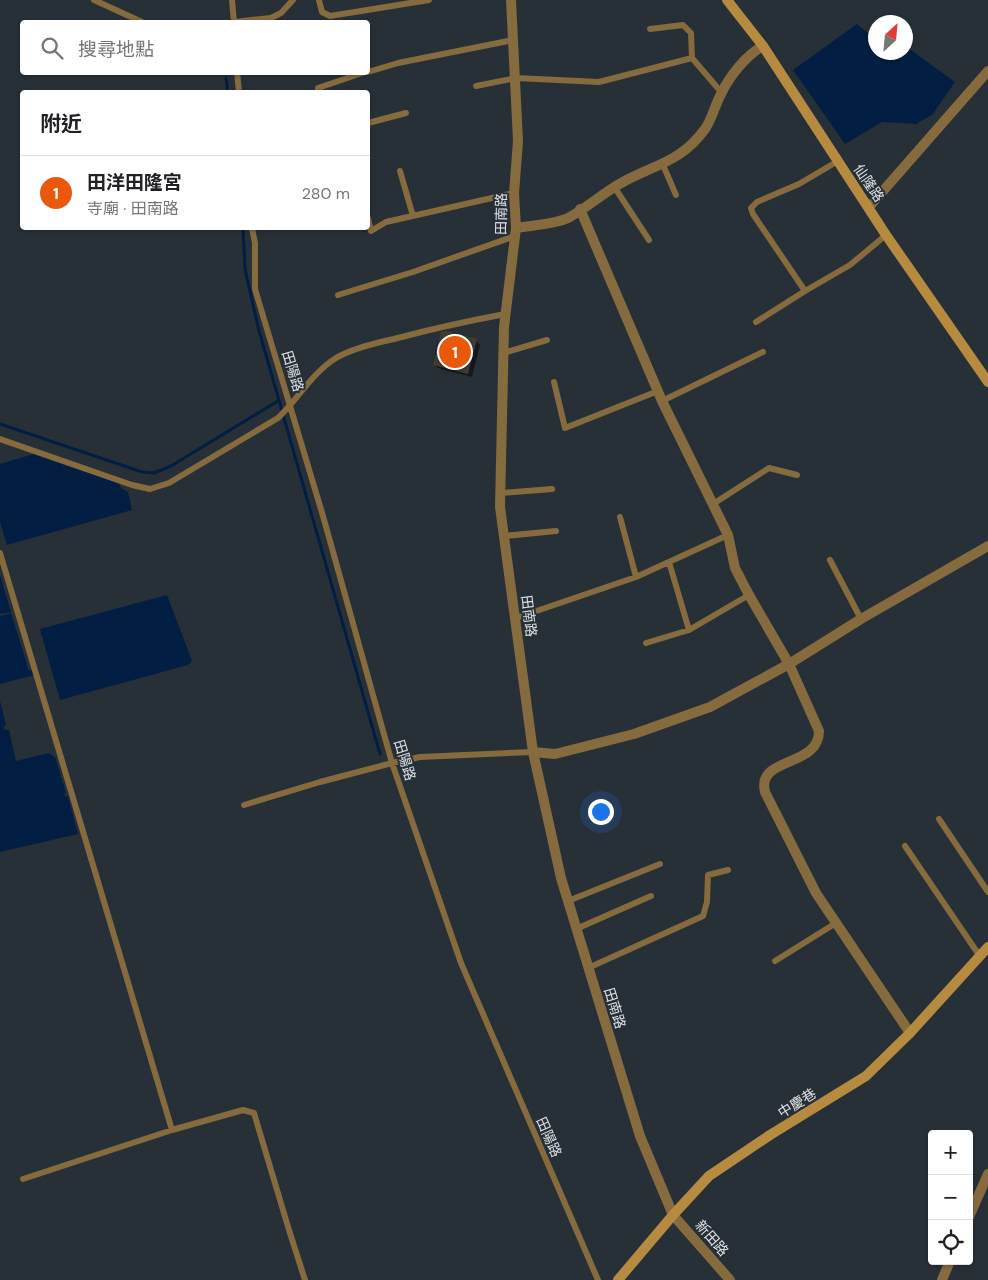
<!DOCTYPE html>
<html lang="zh-TW">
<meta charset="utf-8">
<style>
body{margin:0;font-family:"DM Sans","Noto Sans TC",sans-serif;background:#f2f2f2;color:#202124}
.controls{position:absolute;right:15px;bottom:15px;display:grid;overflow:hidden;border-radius:5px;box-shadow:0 1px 4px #0004}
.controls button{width:45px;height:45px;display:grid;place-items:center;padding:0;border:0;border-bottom:1px solid #e0e0e0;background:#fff;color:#202124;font:25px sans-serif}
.compass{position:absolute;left:868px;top:15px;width:45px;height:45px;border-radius:50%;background:#fff;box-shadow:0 1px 4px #0004;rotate:26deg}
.you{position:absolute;left:600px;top:811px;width:18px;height:18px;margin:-12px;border:4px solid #fff;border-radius:50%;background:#1a73e8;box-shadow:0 0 0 8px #1a73e833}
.badge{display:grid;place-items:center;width:32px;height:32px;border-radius:50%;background:#ea580c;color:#fff;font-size:16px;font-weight:700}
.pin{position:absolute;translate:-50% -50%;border:2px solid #fff;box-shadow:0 1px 5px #0006}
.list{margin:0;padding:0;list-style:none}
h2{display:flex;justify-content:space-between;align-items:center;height:65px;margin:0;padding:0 20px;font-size:21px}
h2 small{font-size:16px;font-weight:400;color:#757577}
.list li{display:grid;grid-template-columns:32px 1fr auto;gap:15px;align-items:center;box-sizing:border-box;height:75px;padding:0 20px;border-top:1px solid #e0e0e0}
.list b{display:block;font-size:19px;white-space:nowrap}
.list p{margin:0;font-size:16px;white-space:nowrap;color:#757577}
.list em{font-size:16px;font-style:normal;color:#757577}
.icon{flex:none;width:28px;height:28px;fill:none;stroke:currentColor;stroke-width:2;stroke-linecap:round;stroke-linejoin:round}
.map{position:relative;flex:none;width:988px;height:1280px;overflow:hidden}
.search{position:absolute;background:#fff;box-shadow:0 1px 4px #0004;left:20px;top:20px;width:350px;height:55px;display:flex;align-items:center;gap:12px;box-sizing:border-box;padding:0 18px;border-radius:5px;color:#757577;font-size:19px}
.panel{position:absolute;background:#fff;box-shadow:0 1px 4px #0004;left:20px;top:90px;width:350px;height:140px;border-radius:5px}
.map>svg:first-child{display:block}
.water{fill:#021e42}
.shadow{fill:#0007}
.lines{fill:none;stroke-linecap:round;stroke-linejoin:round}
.stream{stroke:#021e42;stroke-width:3}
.building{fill:#453e35}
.lane{stroke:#856b3e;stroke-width:6}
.street{stroke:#856b3e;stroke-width:10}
.secondary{stroke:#b68b3f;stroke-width:10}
.labels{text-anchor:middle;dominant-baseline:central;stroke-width:4;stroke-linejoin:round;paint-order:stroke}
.street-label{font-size:14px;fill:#dce1e6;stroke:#283037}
</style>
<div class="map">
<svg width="988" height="1280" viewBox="0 0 988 1280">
<rect width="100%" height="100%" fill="#283037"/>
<path class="water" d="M 857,24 L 875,39 L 876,52 L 906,52 L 906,48 L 908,48 L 955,82 L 932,115 L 916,124 L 882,122 L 845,144 L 793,70 Z
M 37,453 L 118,481 L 121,488 L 128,492 L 132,510 L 7,545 L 0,522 L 0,464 Z
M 0,575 L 11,612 L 0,614 Z
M 167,595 L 192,661 L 188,665 L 60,700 L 40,629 Z
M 11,613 L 29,671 L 33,670 L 35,675 L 0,684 L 0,616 Z
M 0,701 L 6,725 L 3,728 L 6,730 L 9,730 L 16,761 L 49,753 L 55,757 L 66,793 L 63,794 L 68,797 L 78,834 L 0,852 Z"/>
<path class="shadow" d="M 476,341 L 480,345 L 472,377 L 438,368 L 434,364 Z"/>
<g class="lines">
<path class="stream" d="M 226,78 L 228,92
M 243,228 L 245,269 L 258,327 L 380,754
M 0,424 L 142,472 L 154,473 L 171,466 L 278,401"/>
</g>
<path class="building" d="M 446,331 L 477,339 L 468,374 L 433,365 L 441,332 Z"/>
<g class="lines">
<path class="lane" d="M 94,0 L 142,22
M 232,0 L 234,22
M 319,0 L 322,12 L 330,16 L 429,0
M 234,22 L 271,18 L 281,13 L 293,0
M 650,29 L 683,25 L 691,33 L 692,58 L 722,93
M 237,72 L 239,92
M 368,72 L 398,63 L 513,40
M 476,86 L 516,78 L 599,82 L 692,58
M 318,92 L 318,88 L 365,72
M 368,123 L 406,113
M 663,165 L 676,195
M 400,171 L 413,216
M 615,188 L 649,240
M 368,218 L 371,231 L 386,222 L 514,193
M 252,228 L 255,243 L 255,289 L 323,516 L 392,763 L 461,963 L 598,1280
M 805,291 L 753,214 L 751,208 L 757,202 L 799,184 L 838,161
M 338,295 L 413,272 L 515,236
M 756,322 L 805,291 L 850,265 L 886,235
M 503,353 L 547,340
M 554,382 L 565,428 L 658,391
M 662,401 L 763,352
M 0,439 L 132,485 L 150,489 L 169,483 L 278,418 C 298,399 312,373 336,358 C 353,348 375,343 394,339 C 431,329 468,321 505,314
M 500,493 L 552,489
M 713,504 L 769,468 L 797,475
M 620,517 L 636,577
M 504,536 L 556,531
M 0,553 L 172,1130
M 830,560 L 861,619
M 669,562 L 689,630
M 516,618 L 636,577 L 728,535
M 646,643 L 689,630 L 749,595
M 244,805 L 320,782 L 392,763 L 420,757 L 533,752
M 939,819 L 988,892
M 905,846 L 979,955
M 568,901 L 660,864
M 576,929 L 651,896
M 775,961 L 836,923
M 588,968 L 703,916 L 707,902 L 708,875 L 728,870
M 23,1179 L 172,1130 L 243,1110 L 254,1113 L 289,1230 L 305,1280"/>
<path class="street" d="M 511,0 L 518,141 L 514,193 L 516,228 L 504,327 L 500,507 L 533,752 L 561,878 L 640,1136 L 673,1215 L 730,1280
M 869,207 L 988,71
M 580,209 L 662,401 L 728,535 L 735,568 L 749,595 L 789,664 L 819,731 C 819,768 756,756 765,792 L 816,893 L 910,1033
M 516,228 C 532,225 553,225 568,218 C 587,208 604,192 623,182 C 656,164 681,162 705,129 C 712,119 715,105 721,94 C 729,77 746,55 763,46
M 533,752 L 555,754 L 634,734 L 710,707 L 789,664 L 861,619 L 988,546
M 969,1217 L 988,1174
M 942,1280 L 950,1261"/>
<path class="secondary" d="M 727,0 L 763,46 L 886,235 L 988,382
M 618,1280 L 673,1215 L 709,1176 L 770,1135 L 866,1076 L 910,1033 L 988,947"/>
</g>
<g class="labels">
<g class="street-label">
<text transform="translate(869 183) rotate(56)">仙隆路</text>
<text transform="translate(501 214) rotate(-89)">田南路</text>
<text transform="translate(293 371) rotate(73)">田陽路</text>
<text transform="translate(529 616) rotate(83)">田南路</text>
<text transform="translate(405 760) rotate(73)">田陽路</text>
<text transform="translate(615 1008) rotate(73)">田南路</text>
<text transform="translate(797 1103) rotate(-32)">中慶巷</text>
<text transform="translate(549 1137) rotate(66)">田陽路</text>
<text transform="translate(712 1238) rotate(49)">新田路</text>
</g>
</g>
</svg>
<div class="controls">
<button>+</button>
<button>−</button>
<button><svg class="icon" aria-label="locate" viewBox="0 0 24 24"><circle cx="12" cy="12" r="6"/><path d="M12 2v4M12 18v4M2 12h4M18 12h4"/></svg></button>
</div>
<svg class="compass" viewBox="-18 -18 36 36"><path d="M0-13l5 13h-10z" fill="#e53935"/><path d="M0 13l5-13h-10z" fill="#757577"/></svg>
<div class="you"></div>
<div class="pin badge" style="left:455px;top:352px">1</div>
<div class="search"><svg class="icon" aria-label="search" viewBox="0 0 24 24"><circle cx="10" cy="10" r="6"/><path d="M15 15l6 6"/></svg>搜尋地點</div>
<section class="panel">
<h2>附近<small></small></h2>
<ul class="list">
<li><span class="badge">1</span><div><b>田洋田隆宮</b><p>寺廟 · 田南路</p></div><em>280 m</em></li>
</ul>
</section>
</div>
